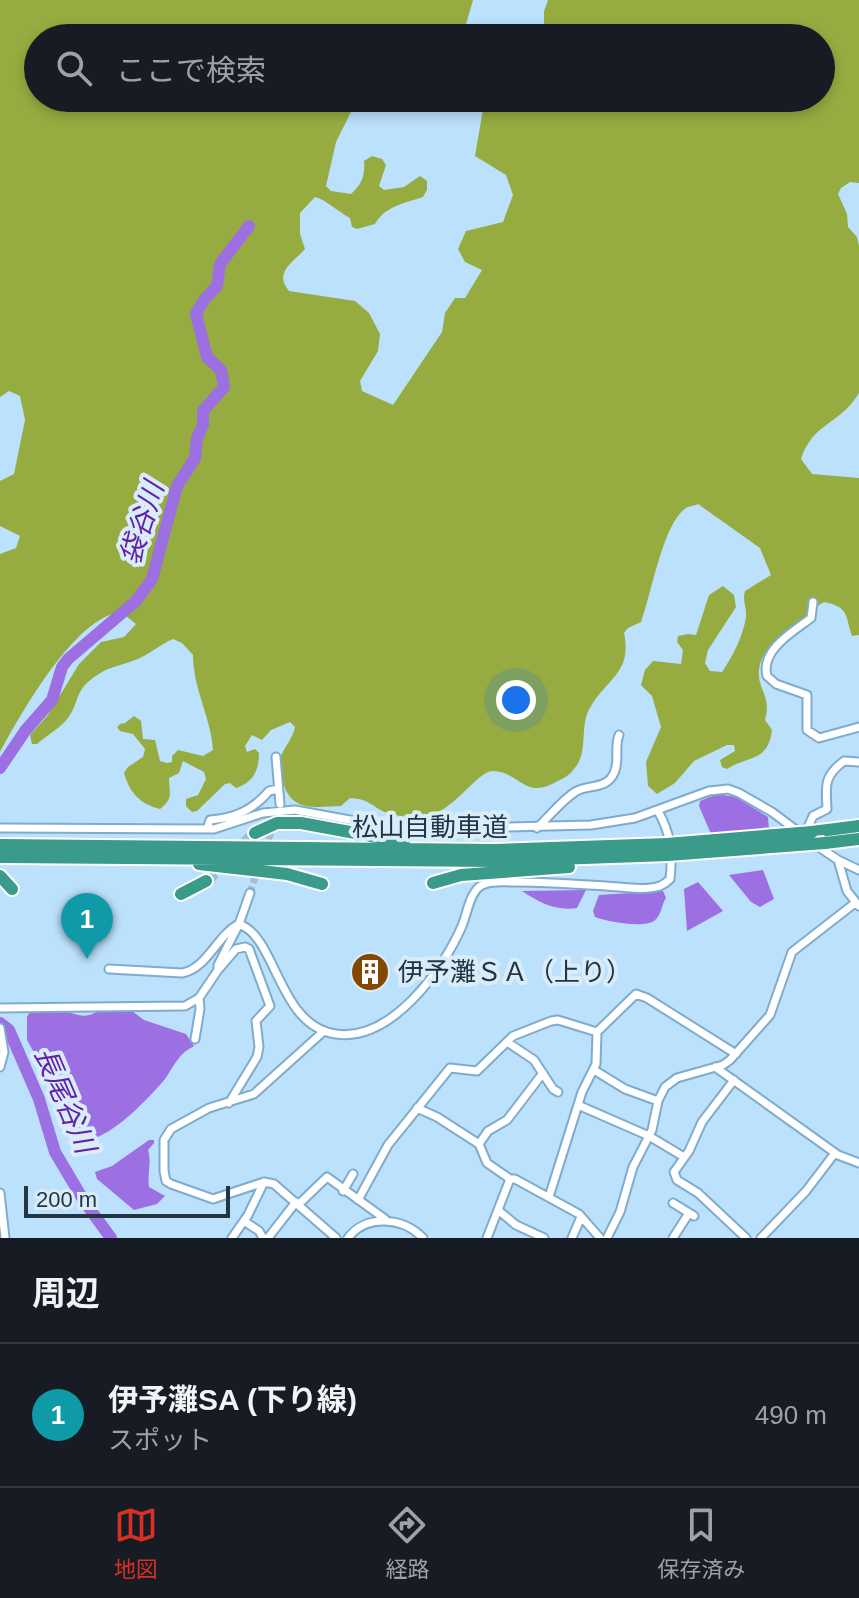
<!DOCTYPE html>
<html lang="ja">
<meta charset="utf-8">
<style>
body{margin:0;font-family:Helvetica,"Noto Sans JP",sans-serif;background:#20242c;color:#f1f3f6}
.scale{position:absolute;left:24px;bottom:20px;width:206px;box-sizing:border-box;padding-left:8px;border:4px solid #233542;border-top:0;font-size:22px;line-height:28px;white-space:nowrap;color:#233542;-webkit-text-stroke:6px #d9ecf9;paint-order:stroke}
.you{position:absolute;left:516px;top:700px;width:28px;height:28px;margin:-20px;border:6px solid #fff;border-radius:50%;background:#1a73e8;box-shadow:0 0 0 12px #1a73e833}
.badge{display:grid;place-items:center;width:52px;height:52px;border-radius:50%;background:#d93025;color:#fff;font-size:26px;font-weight:700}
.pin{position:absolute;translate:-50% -66px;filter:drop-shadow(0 2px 4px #0008)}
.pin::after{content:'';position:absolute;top:42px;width:28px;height:24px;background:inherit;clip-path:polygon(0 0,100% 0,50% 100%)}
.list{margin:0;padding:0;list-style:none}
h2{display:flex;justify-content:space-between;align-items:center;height:104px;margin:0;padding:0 32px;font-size:34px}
h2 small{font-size:26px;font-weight:400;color:#9ea1a6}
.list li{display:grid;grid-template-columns:52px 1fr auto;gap:24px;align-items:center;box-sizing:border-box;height:144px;padding:0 32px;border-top:2px solid #363941}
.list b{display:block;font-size:30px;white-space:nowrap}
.list p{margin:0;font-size:26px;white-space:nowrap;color:#9ea1a6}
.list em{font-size:26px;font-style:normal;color:#9ea1a6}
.icon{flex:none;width:44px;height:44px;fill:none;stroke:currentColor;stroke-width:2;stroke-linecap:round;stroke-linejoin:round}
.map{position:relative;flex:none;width:859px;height:1238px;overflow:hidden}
.search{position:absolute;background:#171b24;box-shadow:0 4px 12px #0003;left:24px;right:24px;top:24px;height:88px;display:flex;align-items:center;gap:20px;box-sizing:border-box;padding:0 28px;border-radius:44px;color:#9ea1a6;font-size:30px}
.sheet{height:248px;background:#171b24}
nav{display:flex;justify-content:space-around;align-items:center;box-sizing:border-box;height:112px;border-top:2px solid #363941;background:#171b24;font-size:22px;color:#9ea1a6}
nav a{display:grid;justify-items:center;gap:4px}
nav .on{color:#d93025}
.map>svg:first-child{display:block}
.forest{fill:#96ac40}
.water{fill:#9c6fe2}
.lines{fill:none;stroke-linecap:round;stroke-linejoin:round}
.river{stroke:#9c6fe2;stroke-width:12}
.street-tunnel{stroke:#9dbfd7;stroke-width:7;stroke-dasharray:7 3.5;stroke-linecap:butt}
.highway-tunnel{stroke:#9dbfd7;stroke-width:12;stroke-dasharray:12 6;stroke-linecap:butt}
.street-casing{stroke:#7faccc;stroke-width:11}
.highway-casing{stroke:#fff;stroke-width:16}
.street{stroke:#fff;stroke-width:7}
.highway{stroke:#3a9b8a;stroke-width:12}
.highway-bridge-casing{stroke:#fff;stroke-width:16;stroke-linecap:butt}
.highway-bridge{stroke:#3a9b8a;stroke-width:12}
.labels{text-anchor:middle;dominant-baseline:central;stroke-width:8;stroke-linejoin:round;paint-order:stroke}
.street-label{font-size:26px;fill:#233542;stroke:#d9ecf9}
.poi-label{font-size:26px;fill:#233542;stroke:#d9ecf9;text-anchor:start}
.water-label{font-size:28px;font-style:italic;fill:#6220a9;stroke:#d9ecf9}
</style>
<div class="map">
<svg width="859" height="1238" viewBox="0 0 859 1238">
<rect width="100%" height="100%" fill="#bce1fc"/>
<path class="forest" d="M 0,0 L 473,0 L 462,38 L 38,38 L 38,98 L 358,98 L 336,142 L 326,186 L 331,191 L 351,194 C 362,184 365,176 364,161 L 372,156 L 382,159 L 386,165 L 379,186 L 384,190 L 404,187 L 420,176 L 427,181 L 427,190 L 423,197 C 405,203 385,206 375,224 L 357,229 L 352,227 L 350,218 C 338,212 327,200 315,197 L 300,213 L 300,234 L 305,249 C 294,262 273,272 289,291 L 355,301 L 369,313 L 380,334 L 378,351 L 360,381 L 362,391 L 393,405 L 442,332 L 445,313 L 455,298 L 465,298 L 482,270 L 465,262 L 458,249 L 466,231 L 503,222 L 513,195 L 506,175 L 475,156 L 484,103 L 488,98 L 821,98 L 821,38 L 534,38 L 544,27 L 544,11 L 548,0 L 859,0 L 859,183 L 850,182 L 841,188 L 838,194 L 847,214 L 848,227 L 857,237 L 859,246 L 859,393 C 840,425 813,422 801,459 L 812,474 L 859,478 L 859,635 L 852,636 C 845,615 849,607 824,602 C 813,608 809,615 800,622 C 784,635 761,647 759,670 C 757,689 772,696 765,720 L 772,730 C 768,762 749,755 727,769 L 722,767 L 720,760 L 735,751 L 734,745 L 727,745 L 694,761 L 675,783 L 657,794 L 648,786 L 646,762 L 661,727 L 652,696 L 641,685 L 645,670 L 653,661 L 681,664 L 683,650 L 677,642 L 678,636 L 688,634 L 696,635 L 709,595 L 723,586 L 734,595 L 736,607 L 708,650 L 705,663 L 710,671 L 722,672 C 733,656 743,636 746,617 C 747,608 742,601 745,591 L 771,575 L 760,548 L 698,504 C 697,505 686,507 686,508 C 663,523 651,596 641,622 L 628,628 L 624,633 C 632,672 609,677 591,706 C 578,726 590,751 574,769 C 569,776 562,779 554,783 C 524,799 520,772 493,771 C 478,770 452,814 424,817 C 413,819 386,815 377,808 C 367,801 363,799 350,798 L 341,806 C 314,807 291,812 283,782 C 280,774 279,765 281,756 C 285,746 293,738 295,727 L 290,722 L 271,730 L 262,740 L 252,735 L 245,746 L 247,752 L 255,749 L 259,753 C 259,771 253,782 236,788 L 230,783 L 225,784 L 197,811 L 192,812 L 186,806 L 186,799 L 198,795 L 206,779 L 204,772 L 183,761 L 179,773 L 169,778 C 169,793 174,798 160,809 C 141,804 130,794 124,773 L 128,767 L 143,757 L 145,749 L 133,734 L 120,731 L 117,727 L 120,724 L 125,723 L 134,716 L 141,721 L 143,739 L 155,740 L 160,761 L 167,763 L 172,762 L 172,756 L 178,750 L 203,756 L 213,750 C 211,717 193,689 193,655 L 182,643 L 173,639 C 161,644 152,652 140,658 C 117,668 105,665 84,686 C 77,694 76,706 70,715 C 63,727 48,734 37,744 L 32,744 L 30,735 L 48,715 L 79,664 L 101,642 L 124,637 L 136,624 L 121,612 C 75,617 22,712 0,752 L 0,554 L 16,548 L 20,536 L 0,526 L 0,481 L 14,474 L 25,420 L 20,396 L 9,391 L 0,397 Z"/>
<path class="water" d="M 717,794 L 736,797 L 768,817 L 769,829 L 711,834 L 699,806 L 700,801 Z
M 763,870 L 774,899 L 760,907 L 751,902 L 729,875 Z
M 698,882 L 723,911 L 687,931 L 684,889 Z
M 586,890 L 577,908 C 555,911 540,903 522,891 Z
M 663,891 L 666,898 C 661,905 662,915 654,921 C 643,928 608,922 595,917 L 593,911 L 599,895 Z
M 31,1010 C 40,1010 51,1009 60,1010 C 75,1013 85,1021 99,1010 L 132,1011 L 144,1020 L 186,1034 L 194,1046 C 179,1053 174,1066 165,1079 C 152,1095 108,1142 85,1139 L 83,1143 L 81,1142 L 82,1138 L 66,1123 L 51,1083 L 27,1040 L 27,1017 Z
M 149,1140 L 154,1140 L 154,1143 L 148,1150 C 152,1161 147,1174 149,1187 L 165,1196 L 157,1204 L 134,1210 L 97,1179 L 95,1172 L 112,1166 Z"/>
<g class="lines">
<path class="river" d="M 0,768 L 25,731 L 52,700 L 62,667 L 68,659 L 136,601 L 152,579 L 177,486 L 195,458 L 197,438 L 203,425 L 203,411 L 224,387 L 221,370 L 207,357 L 196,314 L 204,300 L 217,286 L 220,264 L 249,226
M 0,1023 L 9,1030 L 39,1099 L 55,1152 L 84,1201 L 111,1238"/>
<path class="street-tunnel" d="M 265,849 L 279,808
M 250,893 L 258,868"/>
<path class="highway-tunnel" d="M 206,881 L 255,833"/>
<g class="street-casing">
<path id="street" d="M 813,602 L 811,618 C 794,631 760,650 767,676 L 776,684 L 807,695 L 807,730 L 819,738 L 859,727
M 276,757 L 280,804
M 0,828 L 214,829 L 263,813 L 295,810 L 377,825 L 425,829 L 591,825 L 635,818 L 709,791 L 728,789 L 739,793 L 772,812 L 800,833
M 537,828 C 549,817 561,801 575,792 C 587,784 607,790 614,773 C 620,761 614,747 619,735
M 207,829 L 210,820 C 235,818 253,810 269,791 L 278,789
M 805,834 L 813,816 L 827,809 C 826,786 823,777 844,761 L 859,762
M 816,845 L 838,860 L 859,870
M 838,860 L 847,891 L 859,906
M 109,969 L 182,973 C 207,969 217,935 239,924 C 277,937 278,1026 336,1034 C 391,1042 443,970 462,926 C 467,914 469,896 479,887 C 487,880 503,882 514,882 C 545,882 575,884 606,886 C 623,887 644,891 660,886 C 665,884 666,883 670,879 C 673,853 671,834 658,811
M 0,1008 L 185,1006 L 199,998 L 218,970
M 0,1028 L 4,1052 L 0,1067
M 324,1031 L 254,1094 L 209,1108 L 171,1129 L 164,1140 L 164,1171 L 166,1181 L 171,1184 L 213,1199 L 264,1182 L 274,1184 L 336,1238
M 195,1039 L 200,1009 L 199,998
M 507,1042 L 534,1060 L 553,1089 L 558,1092
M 715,1067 L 838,1155 L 859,1163
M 594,1070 L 625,1089 L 658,1101
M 734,1080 L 702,1122 L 689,1151 L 674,1172 L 677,1180 L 698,1193 L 746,1238
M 229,1103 L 257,1057 L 259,1047 L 256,1021 L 270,1006 L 249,949 L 245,947 L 236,949 L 218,970 L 218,965 L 239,924 L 250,893
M 578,1105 L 649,1136 L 684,1157
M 417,1108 L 437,1117 L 479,1144 L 487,1163 L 510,1179
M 479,1144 L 488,1131 L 507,1120 L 543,1073
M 343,1191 L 353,1174
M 0,1193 L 5,1238
M 549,1197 L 582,1092 L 596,1064 L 597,1032 L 636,994 L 647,998 L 736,1054
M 358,1200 L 388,1145 L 450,1068 L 477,1071 L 513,1036 L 551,1021 L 558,1020 L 597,1032
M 673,1203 L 694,1216
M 299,1204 L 327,1177 L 385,1219
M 498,1210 L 516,1225 L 544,1238
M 244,1221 L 259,1231 L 263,1238
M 232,1238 L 248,1215 L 264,1182
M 268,1238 L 296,1202
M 348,1238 C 366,1214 403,1217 423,1238
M 487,1238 L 510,1179 L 515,1179 L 579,1214 L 600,1238
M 572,1238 L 581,1217
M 607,1238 L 620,1212 L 633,1167 L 652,1130 L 658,1101 L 665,1087 L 677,1078 L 723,1065 L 730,1060 L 770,1015 L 792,952 L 855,903
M 673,1238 L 689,1213
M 761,1238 L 806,1191 L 835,1153"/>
</g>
<g class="highway-casing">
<path id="highway" d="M 812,832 L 859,826
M 255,833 L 277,823 L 301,823 L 404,842
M 825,843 L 859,839
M 0,845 L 494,850 L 667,844
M 0,857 L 498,861 L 668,855
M 199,864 L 287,874 L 322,884
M 0,876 L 12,889
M 433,883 L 461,875 L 569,867
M 181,894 L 206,881"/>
</g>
<use href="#street" class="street"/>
<use href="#highway" class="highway"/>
<g class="highway-bridge-casing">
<path id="highway-bridge" d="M 667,844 L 812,832
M 668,855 L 825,843"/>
</g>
<use href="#highway-bridge" class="highway-bridge"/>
</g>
<defs>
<g id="building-disc" transform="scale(2)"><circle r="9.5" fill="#834702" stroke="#d9ecf9"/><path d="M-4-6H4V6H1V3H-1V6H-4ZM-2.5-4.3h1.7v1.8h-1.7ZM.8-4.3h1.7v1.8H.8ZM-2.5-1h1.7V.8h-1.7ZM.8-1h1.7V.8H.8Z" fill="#fff"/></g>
</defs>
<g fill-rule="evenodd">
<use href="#building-disc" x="370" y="972"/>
</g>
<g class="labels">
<g class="street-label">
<text x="430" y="827">松山自動車道</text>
</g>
<g class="poi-label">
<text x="398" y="972">伊予灘ＳＡ（上り）</text>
</g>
<g class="water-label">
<text transform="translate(142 523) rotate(-72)">袋谷川</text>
<text transform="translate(65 1100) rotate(67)">長尾谷川</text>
</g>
</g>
</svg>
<div class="scale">200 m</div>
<div class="you"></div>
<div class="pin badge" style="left:87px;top:959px;background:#0f9aa8">1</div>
<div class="search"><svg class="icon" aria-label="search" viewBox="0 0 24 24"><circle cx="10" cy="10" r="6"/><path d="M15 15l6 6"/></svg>ここで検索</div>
</div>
<section class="sheet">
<h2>周辺<small></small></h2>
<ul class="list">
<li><span class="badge" style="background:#0f9aa8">1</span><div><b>伊予灘SA (下り線)</b><p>スポット</p></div><em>490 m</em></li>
</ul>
</section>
<nav>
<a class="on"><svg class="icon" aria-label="map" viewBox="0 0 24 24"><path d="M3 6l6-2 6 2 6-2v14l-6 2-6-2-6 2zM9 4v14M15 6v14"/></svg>地図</a>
<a><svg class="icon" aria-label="directions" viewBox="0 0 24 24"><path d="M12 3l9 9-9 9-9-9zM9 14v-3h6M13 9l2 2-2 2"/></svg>経路</a>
<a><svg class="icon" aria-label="saved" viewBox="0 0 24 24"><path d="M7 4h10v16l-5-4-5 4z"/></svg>保存済み</a>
</nav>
